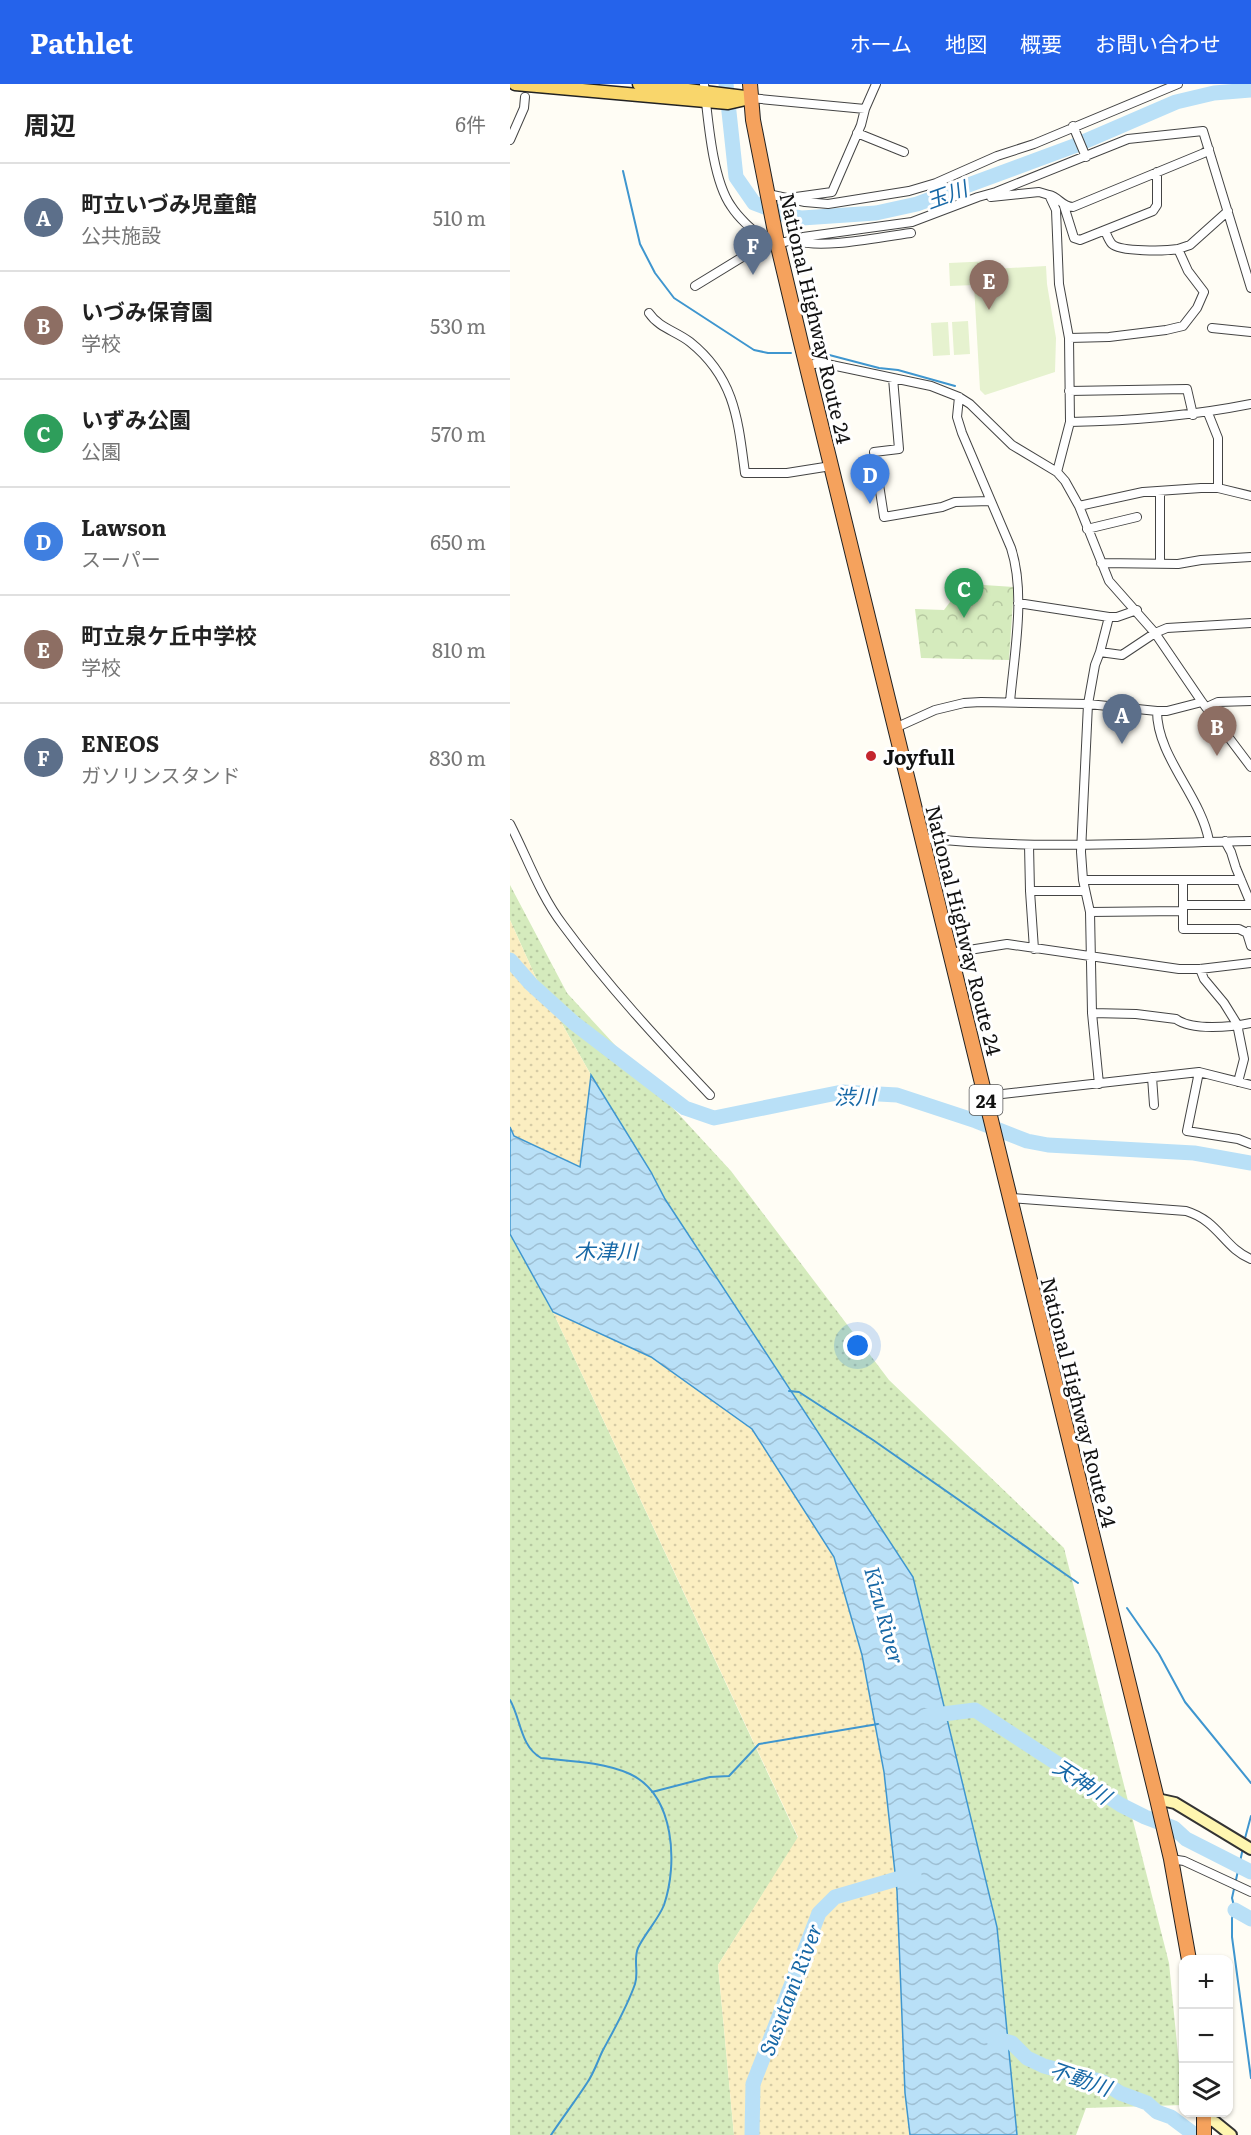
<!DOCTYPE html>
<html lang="ja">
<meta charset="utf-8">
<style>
body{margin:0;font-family:Literata,"Noto Sans JP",serif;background:#f6f6f6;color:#222}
.controls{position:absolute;right:18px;bottom:18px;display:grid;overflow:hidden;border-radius:12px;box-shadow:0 2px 4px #0004}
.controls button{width:54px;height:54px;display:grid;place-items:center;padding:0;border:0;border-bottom:2px solid #e0e0e0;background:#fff;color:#222;font:30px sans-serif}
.you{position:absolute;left:348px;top:1262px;width:21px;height:21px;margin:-15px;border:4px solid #fff;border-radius:50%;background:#1a73e8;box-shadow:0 0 0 9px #1a73e833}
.badge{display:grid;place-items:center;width:39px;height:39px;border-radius:50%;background:#2563eb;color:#fff;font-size:20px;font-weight:700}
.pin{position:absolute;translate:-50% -50px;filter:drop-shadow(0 2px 3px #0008)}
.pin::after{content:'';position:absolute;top:32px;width:21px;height:18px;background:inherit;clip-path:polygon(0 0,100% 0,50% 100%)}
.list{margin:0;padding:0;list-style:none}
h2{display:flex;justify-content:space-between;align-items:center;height:78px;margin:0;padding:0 24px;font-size:26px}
h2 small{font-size:20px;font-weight:400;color:#767676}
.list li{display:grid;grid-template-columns:39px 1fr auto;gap:18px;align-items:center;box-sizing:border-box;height:108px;padding:0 24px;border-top:2px solid #e0e0e0}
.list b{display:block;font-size:22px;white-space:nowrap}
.list p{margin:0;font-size:20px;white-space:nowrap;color:#767676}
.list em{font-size:20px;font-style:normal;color:#767676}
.icon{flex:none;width:33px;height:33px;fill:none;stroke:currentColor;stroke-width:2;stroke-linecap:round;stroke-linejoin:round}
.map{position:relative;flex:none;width:741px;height:2051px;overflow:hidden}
header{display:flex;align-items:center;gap:36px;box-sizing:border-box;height:84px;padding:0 30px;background:#2563eb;color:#fff}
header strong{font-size:28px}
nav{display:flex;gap:33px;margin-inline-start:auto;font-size:21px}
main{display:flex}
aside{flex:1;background:#fff}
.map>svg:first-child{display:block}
.grass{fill:url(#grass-dots)}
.sand{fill:url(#sand-dots)}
.park{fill:url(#park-crowns)}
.pitch{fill:#e6f2cf}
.water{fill:url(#water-waves);stroke:#3f96cf;stroke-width:1.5}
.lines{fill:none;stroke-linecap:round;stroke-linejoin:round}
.stream{stroke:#3f96cf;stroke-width:2}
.river{stroke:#b9e0f7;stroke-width:15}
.street-casing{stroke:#444;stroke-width:10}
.secondary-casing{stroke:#333;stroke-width:14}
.primary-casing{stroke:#222;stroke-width:15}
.highway-casing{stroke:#222;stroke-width:16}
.street{stroke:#fff;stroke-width:8}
.secondary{stroke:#fff6b0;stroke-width:10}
.primary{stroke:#f9d66b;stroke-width:12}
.highway{stroke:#f5a25d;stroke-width:14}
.poi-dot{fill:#c4262e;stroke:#fff;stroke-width:2}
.labels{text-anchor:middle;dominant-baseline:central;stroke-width:6;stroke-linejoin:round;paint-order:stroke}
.shield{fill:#fff;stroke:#585858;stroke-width:1.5}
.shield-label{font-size:18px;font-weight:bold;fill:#111}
.street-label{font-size:20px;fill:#111;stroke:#fff}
.poi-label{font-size:20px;font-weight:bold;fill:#111;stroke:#fff;text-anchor:start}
.water-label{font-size:21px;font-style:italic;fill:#1768a6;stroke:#fff}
</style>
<header>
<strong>Pathlet</strong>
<nav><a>ホーム</a><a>地図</a><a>概要</a><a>お問い合わせ</a></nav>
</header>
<main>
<aside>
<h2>周辺<small>6件</small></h2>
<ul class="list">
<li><span class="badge" style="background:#5c6f8a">A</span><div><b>町立いづみ児童館</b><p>公共施設</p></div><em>510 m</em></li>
<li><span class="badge" style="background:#8d6e63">B</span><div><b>いづみ保育園</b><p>学校</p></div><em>530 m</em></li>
<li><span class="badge" style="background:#2e9e5b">C</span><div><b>いずみ公園</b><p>公園</p></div><em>570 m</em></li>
<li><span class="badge" style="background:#3f7fe0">D</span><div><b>Lawson</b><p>スーパー</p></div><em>650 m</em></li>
<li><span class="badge" style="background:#8d6e63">E</span><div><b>町立泉ケ丘中学校</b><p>学校</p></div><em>810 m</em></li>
<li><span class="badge" style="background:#5c6f8a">F</span><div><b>ENEOS</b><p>ガソリンスタンド</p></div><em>830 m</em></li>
</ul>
</aside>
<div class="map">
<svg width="741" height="2051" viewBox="0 0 741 2051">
<defs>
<pattern id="grass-dots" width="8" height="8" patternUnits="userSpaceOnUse" patternTransform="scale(1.5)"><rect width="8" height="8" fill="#d5ebbd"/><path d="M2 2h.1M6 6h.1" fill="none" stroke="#b6c8a1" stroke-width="1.8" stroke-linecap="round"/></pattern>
<pattern id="sand-dots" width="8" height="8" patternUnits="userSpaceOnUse" patternTransform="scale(1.5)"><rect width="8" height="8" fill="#fbeec1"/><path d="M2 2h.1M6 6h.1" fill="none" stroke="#d6cba5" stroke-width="1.8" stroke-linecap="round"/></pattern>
<pattern id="park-crowns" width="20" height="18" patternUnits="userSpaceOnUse" patternTransform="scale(1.5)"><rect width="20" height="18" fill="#d5ebbd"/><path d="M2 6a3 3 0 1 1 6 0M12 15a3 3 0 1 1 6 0" fill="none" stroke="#b6c8a1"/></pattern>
<pattern id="water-waves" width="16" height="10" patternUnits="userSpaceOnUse" patternTransform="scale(1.5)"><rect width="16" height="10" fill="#b9e0f7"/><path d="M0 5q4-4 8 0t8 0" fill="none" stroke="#9ebfd3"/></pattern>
</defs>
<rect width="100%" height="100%" fill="#fffdf5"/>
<path class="grass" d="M 0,801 L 57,909 L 221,1087 L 379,1296 L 554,1464 L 659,1879 L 673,2021 L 576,2024 L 566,2051 L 507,2051 L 507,2048 L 155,1115 L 141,1088 L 81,991 L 26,894 L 0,836 Z
M 0,1150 L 43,1228 L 288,1754 L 208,1881 L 224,2051 L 0,2051 Z"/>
<path class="sand" d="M 0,836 L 26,894 L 81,991 L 70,1083 L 4,1052 L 0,1043 Z
M 43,1228 L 141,1273 L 242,1345 L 324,1473 L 352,1571 L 374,1688 L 387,1807 L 395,2009 L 400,2051 L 224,2051 L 208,1881 L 288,1753 Z"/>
<path class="park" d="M 459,500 L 504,503 L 499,576 L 411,574 L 405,525 L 434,526 L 443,514 L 457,515 Z"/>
<path class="pitch" d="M 483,177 L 484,185 L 536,182 L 537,200 L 546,254 L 545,288 L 475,311 L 470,306 L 464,201 L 440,202 L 439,179 Z
M 458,237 L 460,270 L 444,271 L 442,238 Z
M 438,238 L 440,271 L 423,272 L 421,239 Z"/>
<path class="water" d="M 81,991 L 141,1088 L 155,1115 L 403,1493 L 487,1843 L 507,2051 L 400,2051 L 395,2009 L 387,1807 L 374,1688 L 352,1571 L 324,1473 L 242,1345 L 141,1273 L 43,1228 L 0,1150 L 0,1043 L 4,1052 L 70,1083 Z"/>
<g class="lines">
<path class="stream" d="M 113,87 L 130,160 L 145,189 L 164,214 L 244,266 L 258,269 L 281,269
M 304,267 L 369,284 L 388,286 L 445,302
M 279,1307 L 289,1308 L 363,1356 L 568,1499
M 617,1524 L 649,1570 L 675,1618 L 741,1699
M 0,1616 C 11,1635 10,1662 31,1674 C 60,1677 93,1678 120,1690 C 165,1711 168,1780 154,1821 C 148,1836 135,1849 128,1864 C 123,1876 129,1888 125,1900 C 117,1923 105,1944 93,1966 C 88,1976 84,1989 77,1999 C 66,2016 53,2033 41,2051
M 142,1708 L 200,1693 L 219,1692 L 249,1660 L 368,1640
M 734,1758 L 741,1732
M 733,1764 L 722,1814 L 725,1826 L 722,1834 L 722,1853 L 741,1994"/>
<path class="river" d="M 216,0 L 226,93 L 244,119 L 276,131 L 292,134 L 366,129 L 407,120 L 564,62 L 666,18 L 704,9 L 741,6
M 0,876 L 21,900 L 64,939 L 175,1024 L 204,1034 L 332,1008 L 387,1011 L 466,1037 L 517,1057 L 538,1061 L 684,1069 L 741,1079
M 417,1632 L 465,1626 L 611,1721 L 635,1733 L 664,1744 L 676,1755 L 741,1788
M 725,1826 L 741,1835
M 481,1953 L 502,1959 L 517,1974 L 534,1982 L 593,1998 L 610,2009 L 637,2019 L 647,2028 L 661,2033 L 685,2051
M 242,2051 L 243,2000 L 309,1829 L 325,1813 L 404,1790"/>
<g class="street-casing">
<path id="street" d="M 194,0 C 198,34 202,95 221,122 C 230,136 244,147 257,158
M 240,14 L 355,25 L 366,0
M 563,42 L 576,73
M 347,49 L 394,68
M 0,56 L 14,24 L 15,13
M 258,110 L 295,118 L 318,120 L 399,107 L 426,99 L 487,72 L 524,60 L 668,0
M 539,111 C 549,113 552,123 563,123 L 694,69 L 699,65
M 286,113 L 322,108 L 351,41 L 355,25
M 481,113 L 529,108 L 539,111 L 546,126 L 549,200 L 559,254 L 560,338 L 547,388
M 554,122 L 564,154 L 570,156 L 643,127 L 647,121 L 647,88
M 595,147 C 597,151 599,157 602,160 C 610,168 656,167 668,165
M 285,157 C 317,165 368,153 401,149
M 185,202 L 257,158 L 275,158 L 293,153 L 402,138 L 468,113 L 486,108 L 618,55 L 693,47 L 741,204
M 139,229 C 149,244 166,247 180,258 C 225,294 228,336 235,389 L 277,389 L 321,382
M 702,244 L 741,248
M 559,254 L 599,253 L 656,246 L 673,242 L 687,224 L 694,208 L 678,187 L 668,165 L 680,161 L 718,127
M 296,281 L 312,279 L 421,302 L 449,313 L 460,320 L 502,361 L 547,388 L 555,397 L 569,422 L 599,497 L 645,549 L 692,618 L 741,683
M 383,294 L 389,365 L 364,368 L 374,433 L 432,423 L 445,418 L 480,417
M 559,307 L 677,305 L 683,331
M 449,313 L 447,333 L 452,349 L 501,464 C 516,510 504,571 500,618
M 698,329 L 708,354 L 708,404
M 560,338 C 622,337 681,332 741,320
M 650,408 L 650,479
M 569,422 L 633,408 L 691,404 L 708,404 L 741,412
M 577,445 L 627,433
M 591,479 L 668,480 L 691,476 L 741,473
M 508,519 L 599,533 L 607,533 L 627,526
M 599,533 L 590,568 L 612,571 L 645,549 L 657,544 L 741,539
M 697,623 L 708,618 L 741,617
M 647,627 C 647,673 691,712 699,757
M 385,644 L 425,626 L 454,619 L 471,618 L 578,620 L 647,627 L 657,627 L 692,618
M 0,740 C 17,773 30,811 53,841 C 97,901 149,957 200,1011
M 413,754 C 523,766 631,759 741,757
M 715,757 L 721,768 L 726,784 L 741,820
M 519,761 L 520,807 L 524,865
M 573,796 L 673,796
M 731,796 L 673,796 L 673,845 L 729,845 L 737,849
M 520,807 L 575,807
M 673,821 L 741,821
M 580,828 L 672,827
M 739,847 L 737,849 L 741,862
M 440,869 L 497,860 L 669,885 L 690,885 L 741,879
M 690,885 L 694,895 L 714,919 L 727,940 L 734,975 L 728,998
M 582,929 L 626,930 L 666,935 C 682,947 722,943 741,939
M 689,988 L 677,1047 L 728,1055 L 741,1060
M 642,993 L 644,1021
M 589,1000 L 582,929 L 580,828 L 573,796 L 571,768 L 578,620 L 585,581 L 590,568
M 475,1012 L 689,988 L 741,1001
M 501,1114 L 676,1127 C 709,1137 714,1164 741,1175
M 661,1775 L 674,1777 L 741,1808"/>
</g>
<g class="secondary-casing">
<path id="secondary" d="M 647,1715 L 665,1719 L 741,1765
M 694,2033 L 705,2038 L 721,2051"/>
</g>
<g class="primary-casing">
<path id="primary" d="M 5,0 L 218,19 L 240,14
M 129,0 L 235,13"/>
</g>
<g class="highway-casing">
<path id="highway" d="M 240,0 L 243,36 L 267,158 L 291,259 L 647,1715 L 661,1775 L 679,1876
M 694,2028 L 694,2051"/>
</g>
<use href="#street" class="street"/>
<use href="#secondary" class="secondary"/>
<use href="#primary" class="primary"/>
<use href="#highway" class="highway"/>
</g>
<circle class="poi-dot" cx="361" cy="672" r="6"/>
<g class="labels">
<rect class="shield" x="459.5" y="1001" width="33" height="30" rx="4.5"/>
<g class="shield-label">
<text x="476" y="1016">24</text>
</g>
<g class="street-label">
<text transform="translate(307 234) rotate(77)">National Highway Route 24</text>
<text transform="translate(455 846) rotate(76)">National Highway Route 24</text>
<text transform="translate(570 1318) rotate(76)">National Highway Route 24</text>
</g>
<g class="poi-label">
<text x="373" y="672">Joyfull</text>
</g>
<g class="water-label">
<text transform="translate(436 109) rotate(-20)">玉川</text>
<text transform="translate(345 1011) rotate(-1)">渋川</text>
<text x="96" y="1165">木津川</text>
<text transform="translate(376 1531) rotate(75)">Kizu River</text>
<text transform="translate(573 1696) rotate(33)">天神川</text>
<text transform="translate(279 1905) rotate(-69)">Susutani River</text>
<text transform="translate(571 1993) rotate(19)">不動川</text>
</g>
</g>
</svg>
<div class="controls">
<button>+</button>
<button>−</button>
<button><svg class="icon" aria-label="layers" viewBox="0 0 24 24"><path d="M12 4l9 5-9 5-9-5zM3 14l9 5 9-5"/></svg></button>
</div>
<div class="you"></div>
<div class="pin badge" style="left:612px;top:660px;background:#5c6f8a">A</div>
<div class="pin badge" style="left:707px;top:672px;background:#8d6e63">B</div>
<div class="pin badge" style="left:454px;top:534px;background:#2e9e5b">C</div>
<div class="pin badge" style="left:360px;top:420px;background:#3f7fe0">D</div>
<div class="pin badge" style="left:479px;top:226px;background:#8d6e63">E</div>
<div class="pin badge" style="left:243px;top:191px;background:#5c6f8a">F</div>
</div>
</main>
